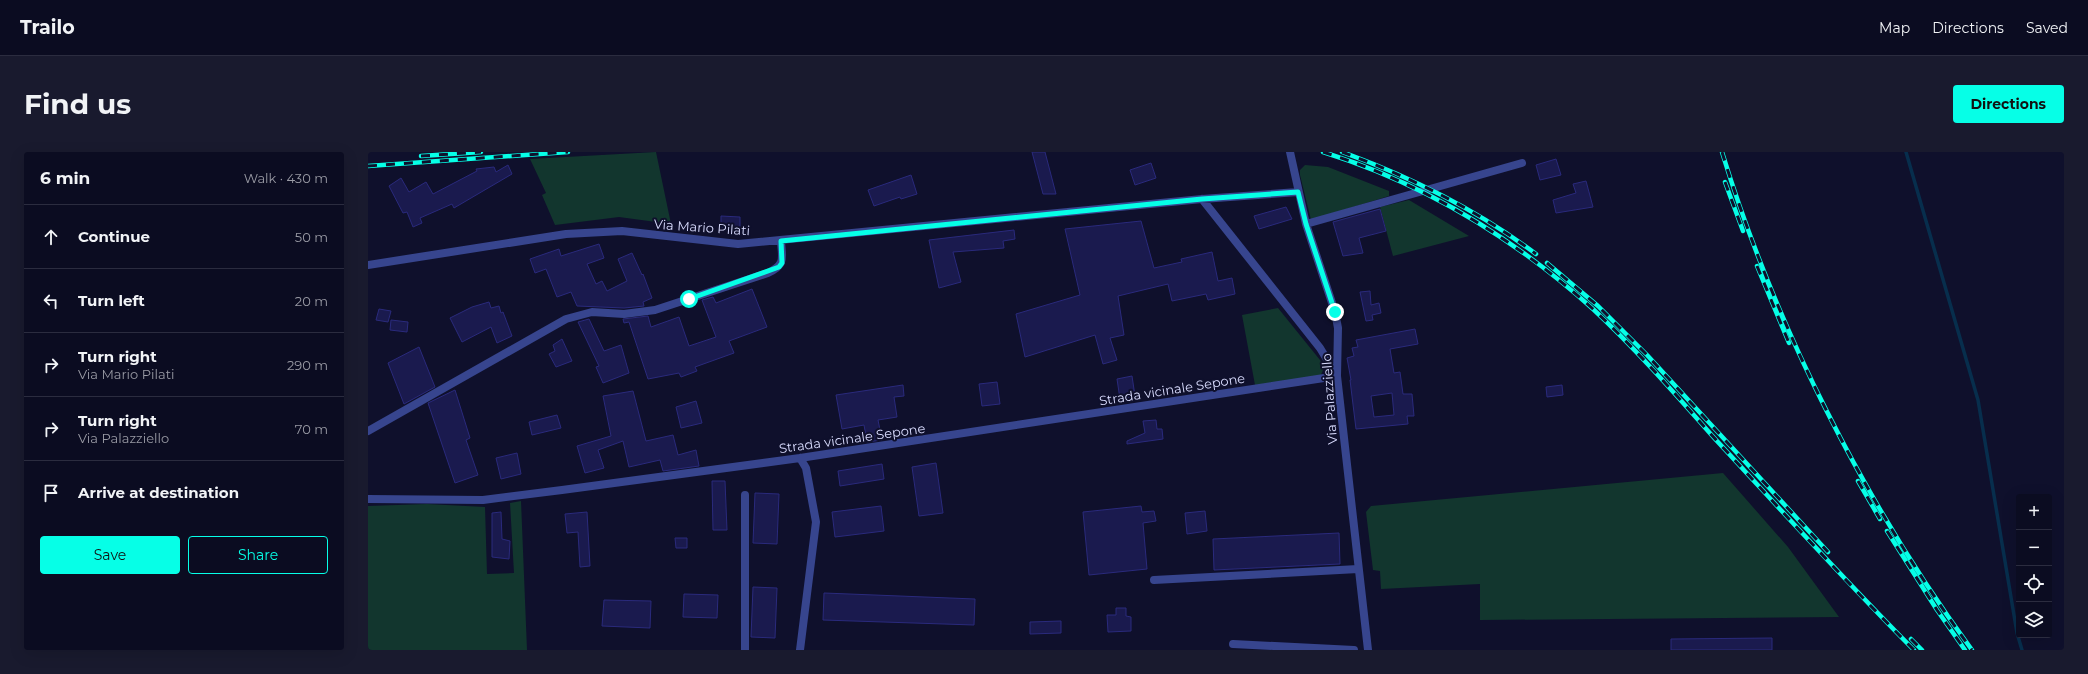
<!DOCTYPE html>
<meta charset="utf-8">
<style>
body{margin:0;font-family:Montserrat,sans-serif;background:#191a2e;color:#f1f3f6}
.controls{position:absolute;right:12px;bottom:12px;display:grid;overflow:hidden;border-radius:4px;box-shadow:0 4px 16px #0002}
.controls button{width:36px;height:36px;display:grid;place-items:center;padding:0;border:0;border-bottom:1px solid #2b2c3f;background:#0b0c21;color:#f1f3f6;font:20px sans-serif}
.stop{position:absolute;width:12px;height:12px;margin:-9px;border:3px solid #06ffe7;border-radius:50%;background:#fff}
.stop.end{background:#06ffe7;border-color:#fff;box-shadow:0 1px 4px #0008}
.list{margin:0;padding:0;list-style:none}
h2{display:flex;justify-content:space-between;align-items:center;height:52px;margin:0;padding:0 16px;font-size:17px}
h2 small{font-size:13px;font-weight:400;color:#9a9ba5}
.list li{display:grid;grid-template-columns:26px 1fr auto;gap:12px;align-items:center;box-sizing:border-box;height:64px;padding:0 16px;border-top:1px solid #2b2c3f}
.list b{display:block;font-size:15px;white-space:nowrap}
.list p{margin:0;font-size:13px;white-space:nowrap;color:#9a9ba5}
.list em{font-size:13px;font-style:normal;color:#9a9ba5}
.actions{display:flex;gap:8px;padding:12px 16px}
.actions a{flex:1;padding:9px 0;border:1px solid #06ffe7;border-radius:4px;text-align:center;font-size:14px;color:#06ffe7}
.actions .main{background:#06ffe7;color:#111}
.icon{flex:none;width:22px;height:22px;fill:none;stroke:currentColor;stroke-width:2;stroke-linecap:round;stroke-linejoin:round}
.map{position:relative;flex:none;width:1696px;height:498px;overflow:hidden;border-radius:4px}
header{display:flex;align-items:center;gap:24px;box-sizing:border-box;height:56px;padding:0 20px;background:#0b0c21;border-bottom:1px solid #2b2c3f}
header strong{font-size:19px}
nav{display:flex;gap:22px;margin-inline-start:auto;font-size:14px}
.intro{display:flex;align-items:center;justify-content:space-between;box-sizing:border-box;height:96px;padding:0 24px}
h1{margin:0;font-size:28px}
.button{padding:10px 18px;border-radius:4px;background:#06ffe7;color:#111;font-size:14px;font-weight:700}
main{display:flex;gap:24px;padding:0 24px}
aside{flex:1;background:#0b0c21;border-radius:4px;box-shadow:0 4px 16px #0002}
.map>svg:first-child{display:block}
.green{fill:#12362e}
.lines{fill:none;stroke-linecap:round;stroke-linejoin:round}
.stream{stroke:#072e4d;stroke-width:3.5}
.building{fill:#1a1a4e;stroke:#2a2a7c;fill-rule:evenodd}
.minor{stroke:#37458e;stroke-width:8}
.rail-casing{stroke:#06ffe7;stroke-width:4.5}
.rail{stroke:#0f102c;stroke-width:3;stroke-dasharray:9;stroke-linecap:butt}
.route{stroke:#06ffe7;stroke-width:5}
.labels{text-anchor:middle;dominant-baseline:central;stroke-width:4;stroke-linejoin:round;paint-order:stroke}
.street-label{font-size:13px;fill:#daddff;stroke:#0f102c}
</style>
<header>
<strong>Trailo</strong>
<nav><a>Map</a><a>Directions</a><a>Saved</a></nav>
</header>
<div class="intro"><h1>Find us</h1><a class="button">Directions</a></div>
<main>
<aside>
<h2>6 min<small>Walk · 430 m</small></h2>
<ul class="list">
<li><svg class="icon" aria-label="ahead" viewBox="0 0 24 24"><path d="M12 20V5M6 11l6-6 6 6"/></svg><div><b>Continue</b></div><em>50 m</em></li>
<li><svg class="icon" aria-label="left" viewBox="0 0 24 24"><path d="M17 20v-9H6M10 6l-5 5 5 5"/></svg><div><b>Turn left</b></div><em>20 m</em></li>
<li><svg class="icon" aria-label="right" viewBox="0 0 24 24"><path d="M7 20v-9h11M14 6l5 5-5 5"/></svg><div><b>Turn right</b><p>Via Mario Pilati</p></div><em>290 m</em></li>
<li><svg class="icon" aria-label="right" viewBox="0 0 24 24"><path d="M7 20v-9h11M14 6l5 5-5 5"/></svg><div><b>Turn right</b><p>Via Palazziello</p></div><em>70 m</em></li>
<li><svg class="icon" aria-label="arrive" viewBox="0 0 24 24"><path d="M6 21V4h12l-3 4 3 4H6"/></svg><div><b>Arrive at destination</b></div></li>
</ul>
<div class="actions"><a class="main">Save</a><a>Share</a></div>
</aside>
<div class="map">
<svg width="1696" height="498" viewBox="0 0 1696 498">
<rect width="100%" height="100%" fill="#0f102c"/>
<path class="green" d="M 288,0 L 303,72 L 251,65 L 187,73 L 174,43 L 178,41 L 162,7 Z
M 937,13 L 960,15 L 1021,39 L 1021,44 L 943,68 L 932,23 L 932,18 Z
M 1041,48 L 1101,84 L 1025,104 L 1012,55 Z
M 910,156 L 952,208 C 956,215 956,218 952,224 L 887,233 L 874,163 Z
M 1355,321 L 1420,395 L 1471,465 L 1112,468 L 1112,432 L 1013,437 L 1012,419 L 1005,418 L 998,360 L 1003,354 Z
M 153,349 L 159,498 L 0,498 L 0,354 L 59,352 L 117,355 L 119,422 L 146,421 L 142,351 Z"/>
<g class="lines">
<path class="stream" d="M 1538,0 L 1610,248 L 1649,481 L 1654,498"/>
</g>
<path class="building" d="M 664,0 L 677,0 L 688,42 L 675,42 Z
M 1188,7 L 1193,23 L 1172,28 L 1168,13 Z
M 783,11 L 788,26 L 767,33 L 762,18 Z
M 140,13 L 144,22 L 86,56 L 84,52 L 52,66 L 54,71 L 45,75 L 39,60 L 35,61 L 21,34 L 33,26 L 41,40 L 58,30 L 65,42 L 109,19 L 108,17 L 126,15 L 128,20 Z
M 543,23 L 549,42 L 533,47 L 532,45 L 506,54 L 500,38 Z
M 1218,29 L 1225,55 L 1188,61 L 1185,48 L 1208,41 L 1205,32 Z
M 918,55 L 924,67 L 891,77 L 886,64 Z
M 1012,57 L 1018,79 L 991,86 L 995,101 L 975,104 L 965,70 Z
M 353,64 L 372,65 L 372,76 L 353,76 Z
M 773,69 L 786,116 L 814,110 L 813,107 L 844,100 L 850,129 L 864,126 L 867,142 L 840,148 L 838,142 L 804,149 L 800,132 L 750,144 L 756,183 L 742,186 L 749,208 L 735,212 L 727,183 L 657,205 L 648,162 L 712,143 L 697,77 Z
M 646,78 L 647,87 L 635,89 L 636,96 L 585,100 L 593,130 L 571,136 L 561,88 Z
M 231,92 L 236,106 L 219,112 L 228,132 L 234,129 L 239,139 L 259,129 L 250,107 L 264,101 L 274,123 L 275,122 L 284,146 L 275,150 L 276,154 L 256,156 L 209,154 L 203,140 L 189,145 L 178,117 L 167,121 L 162,107 L 191,97 L 193,104 Z
M 384,137 L 399,175 L 361,189 L 366,201 L 327,215 L 329,219 L 313,225 L 311,221 L 280,227 L 261,170 L 256,171 L 255,167 L 280,164 L 283,175 L 311,165 L 321,194 L 348,185 L 334,148 L 345,145 L 348,151 Z
M 1002,139 L 1003,153 L 1011,151 L 1013,161 L 1004,163 L 1005,168 L 998,169 L 992,140 Z
M 121,150 L 123,156 L 131,154 L 133,161 L 135,160 L 144,184 L 129,191 L 123,175 L 94,190 L 82,166 L 104,155 Z
M 11,157 L 23,159 L 20,170 L 8,168 Z
M 221,167 L 236,199 L 253,193 L 261,221 L 235,231 L 228,215 L 231,214 L 210,170 Z
M 23,168 L 40,170 L 39,180 L 22,178 Z
M 1047,177 L 1050,192 L 1022,197 L 1026,221 L 1032,220 L 1035,242 L 1044,242 L 1046,264 L 1039,264 L 1040,272 L 988,277 L 982,228 L 983,228 L 979,206 L 986,204 L 984,196 L 990,195 L 988,188 ZM 1024,241 L 1026,263 L 1006,265 L 1003,244 Z
M 194,187 L 204,209 L 188,215 L 181,202 L 187,199 L 185,193 Z
M 51,195 L 67,235 L 36,252 L 20,211 Z
M 764,224 L 767,244 L 752,247 L 749,227 Z
M 629,230 L 632,252 L 614,254 L 611,232 Z
M 535,233 L 536,244 L 526,245 L 529,265 L 510,268 L 514,288 L 499,290 L 496,273 L 474,277 L 468,243 Z
M 1194,233 L 1195,243 L 1179,245 L 1178,235 Z
M 87,238 L 102,286 L 98,288 L 110,323 L 87,331 L 60,251 Z
M 265,239 L 278,289 L 305,283 L 310,303 L 328,298 L 331,314 L 295,319 L 292,308 L 261,315 L 255,289 L 230,298 L 236,316 L 217,321 L 209,294 L 243,284 L 235,244 Z
M 328,249 L 334,271 L 313,276 L 308,255 Z
M 189,263 L 193,276 L 164,283 L 161,270 Z
M 788,268 L 789,277 L 794,277 L 795,287 L 759,292 L 759,289 L 777,281 L 775,269 Z
M 149,301 L 153,322 L 133,327 L 128,306 Z
M 568,311 L 575,361 L 551,364 L 544,315 Z
M 514,312 L 516,327 L 472,334 L 470,319 Z
M 344,329 L 357,329 L 359,378 L 345,378 Z
M 387,341 L 411,342 L 409,392 L 385,391 Z
M 513,354 L 516,379 L 467,385 L 464,360 Z
M 773,354 L 774,360 L 786,359 L 788,369 L 775,371 L 779,417 L 721,423 L 715,360 Z
M 837,359 L 839,379 L 819,382 L 817,361 Z
M 133,360 L 134,387 L 142,389 L 141,407 L 124,405 L 124,361 Z
M 219,360 L 222,414 L 212,415 L 210,380 L 199,381 L 197,362 Z
M 971,381 L 972,412 L 846,418 L 845,387 Z
M 307,386 L 319,386 L 319,396 L 308,396 Z
M 385,435 L 409,436 L 407,486 L 383,485 Z
M 456,441 L 607,447 L 606,473 L 455,468 Z
M 316,442 L 350,443 L 349,466 L 315,465 Z
M 236,448 L 283,449 L 282,476 L 234,474 Z
M 748,456 L 758,456 L 758,464 L 763,465 L 763,479 L 740,480 L 739,463 L 748,463 Z
M 693,469 L 693,481 L 662,482 L 662,470 Z
M 1404,486 L 1404,498 L 1303,498 L 1303,487 Z"/>
<g class="lines">
<path class="minor" d="M 922,0 L 938,72 L 967,160 L 970,176 L 969,224 L 1000,498
M 938,72 L 1154,11
M 0,113 L 198,82 L 254,79 L 370,92 L 834,47 L 930,40
M 0,279 L 198,167 L 224,160 L 256,162 L 287,158 L 400,121 C 418,112 414,107 413,89
M 0,347 L 115,348 L 194,338 L 432,306 L 969,224 L 952,196 L 834,47
M 786,428 L 990,417
M 865,492 L 986,498
M 377,498 L 377,343
M 432,498 L 448,370 L 438,316 L 432,306"/>
<g class="rail-casing">
<path id="rail" d="M 955,0 C 1055,31 1147,87 1225,157 C 1269,198 1309,244 1349,289 C 1414,359 1478,430 1546,498
M 974,0 C 1043,25 1109,58 1168,102
M 1354,0 C 1407,173 1497,352 1604,498
M 53,4 L 113,0
M 0,14 L 200,0
M 1357,30 L 1375,79
M 1179,111 L 1230,154 L 1279,203 L 1460,400
M 1389,114 L 1421,191
M 1490,329 L 1512,367
M 1519,379 L 1569,458 L 1597,498
M 1543,487 L 1554,498"/>
</g>
<use href="#rail" class="rail"/>
</g>
<g class="lines">
<path class="route" d="M 321,147 L 411,115 L 414,111 L 413,89 L 834,47 L 930,40 L 938,72 L 967,160"/>
</g>
<g class="labels">
<g class="street-label">
<text transform="translate(334 75) rotate(4)">Via Mario Pilati</text>
<text transform="translate(804 237) rotate(-9)">Strada vicinale Sepone</text>
<text transform="translate(961 247) rotate(-94)">Via Palazziello</text>
<text transform="translate(484 286) rotate(-8)">Strada vicinale Sepone</text>
</g>
</g>
</svg>
<div class="controls">
<button>+</button>
<button>−</button>
<button><svg class="icon" aria-label="locate" viewBox="0 0 24 24"><circle cx="12" cy="12" r="6"/><path d="M12 2v4M12 18v4M2 12h4M18 12h4"/></svg></button>
<button><svg class="icon" aria-label="layers" viewBox="0 0 24 24"><path d="M12 4l9 5-9 5-9-5zM3 14l9 5 9-5"/></svg></button>
</div>
<div class="stop" style="left:321px;top:147px"></div>
<div class="stop end" style="left:967px;top:160px"></div>
</div>
</main>
